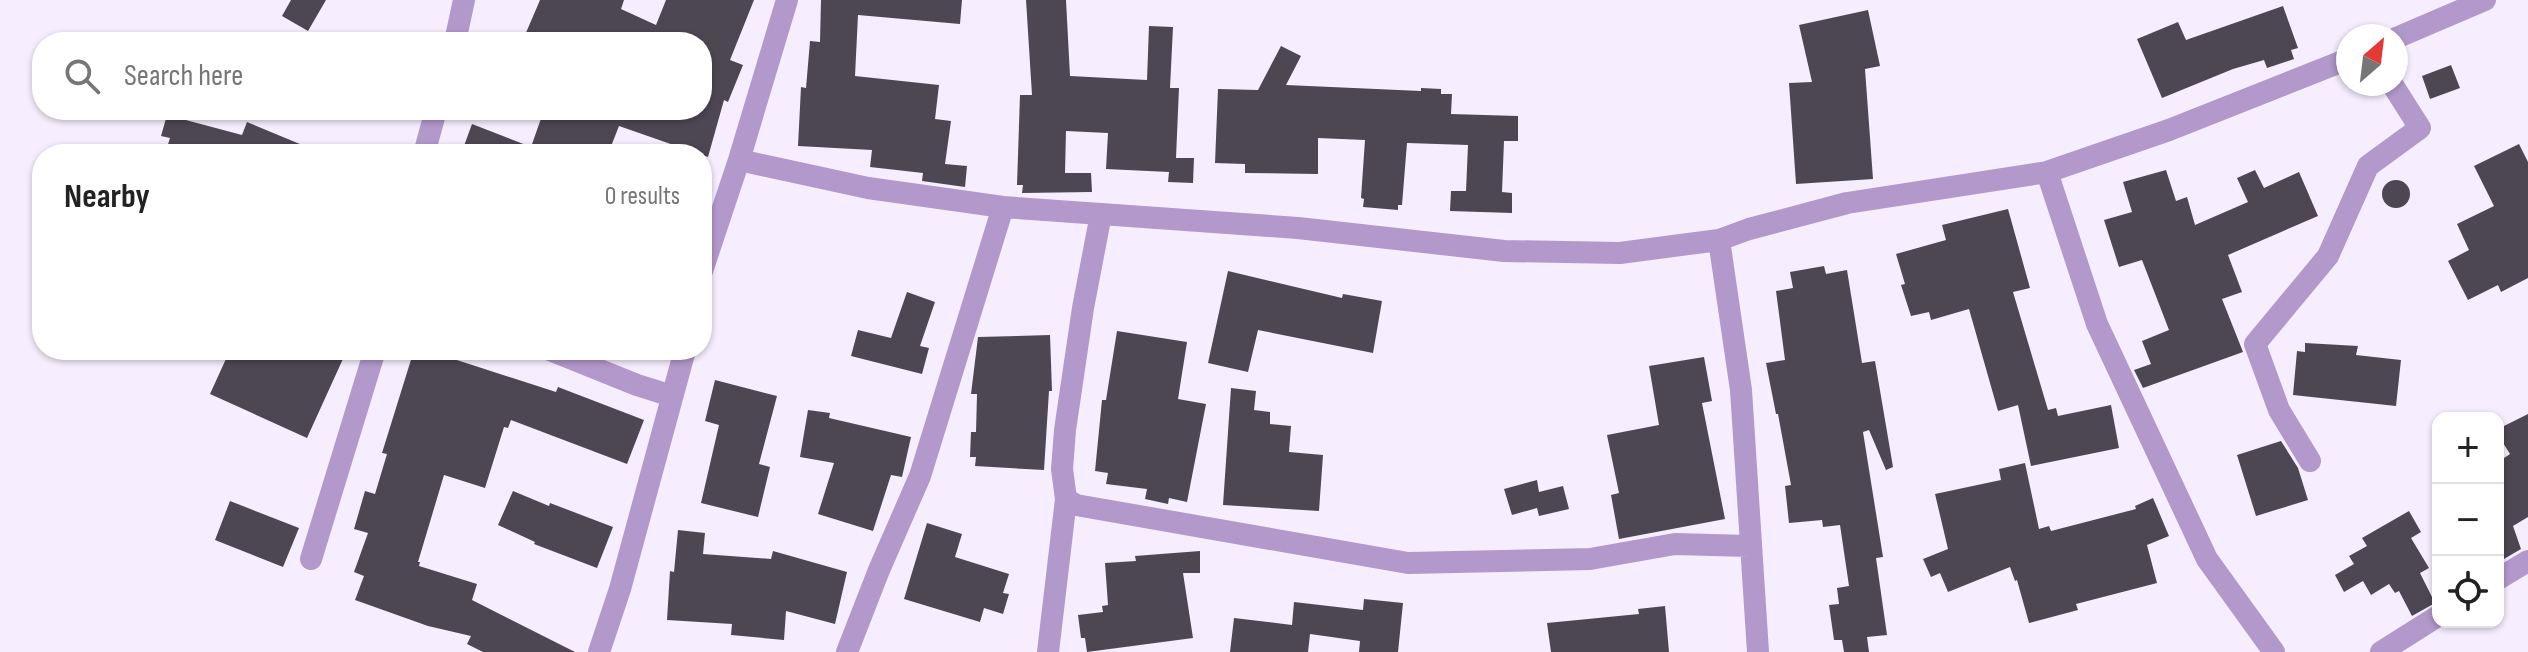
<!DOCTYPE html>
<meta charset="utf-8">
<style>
body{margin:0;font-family:"Sofia Sans Condensed",sans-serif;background:#f6f6f6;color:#222}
.controls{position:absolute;right:24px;bottom:24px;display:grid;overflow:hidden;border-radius:16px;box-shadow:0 2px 6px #0004}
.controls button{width:72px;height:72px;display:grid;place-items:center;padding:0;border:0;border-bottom:2px solid #e0e0e0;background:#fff;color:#222;font:40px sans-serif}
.compass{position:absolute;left:2336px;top:24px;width:72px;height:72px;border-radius:50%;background:#fff;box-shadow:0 2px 6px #0004;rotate:28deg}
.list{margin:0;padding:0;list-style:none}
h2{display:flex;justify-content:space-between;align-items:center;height:104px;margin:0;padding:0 32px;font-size:34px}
h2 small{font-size:26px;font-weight:400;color:#767676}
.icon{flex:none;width:44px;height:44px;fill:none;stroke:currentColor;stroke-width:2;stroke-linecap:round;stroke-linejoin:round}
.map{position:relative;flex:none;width:2528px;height:652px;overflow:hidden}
.search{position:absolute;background:#fff;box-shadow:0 2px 6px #0004;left:32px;top:32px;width:680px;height:88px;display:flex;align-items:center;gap:20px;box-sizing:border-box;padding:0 28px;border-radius:32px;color:#767676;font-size:30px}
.panel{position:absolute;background:#fff;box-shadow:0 2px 6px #0004;left:32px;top:144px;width:680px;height:216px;border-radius:32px}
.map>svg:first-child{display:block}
.building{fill:#4d4754}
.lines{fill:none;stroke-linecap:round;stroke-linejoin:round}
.minor{stroke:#b298cb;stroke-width:22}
</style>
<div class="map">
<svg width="2528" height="652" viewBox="0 0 2528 652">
<rect width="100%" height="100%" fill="#f6eefe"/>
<path class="building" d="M 291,0 L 326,0 L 308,31 L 282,16 Z
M 540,0 L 624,0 L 621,9 L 656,25 L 666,0 L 754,0 L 730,60 L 743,65 L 728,102 L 724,100 L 708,157 L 619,126 L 608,154 L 461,154 L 472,124 L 531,147 L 544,110 L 702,110 L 702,42 L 522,42 Z
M 821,0 L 962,0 L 960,24 L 858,15 L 855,76 L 939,85 L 935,119 L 951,121 L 945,164 L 967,166 L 965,187 L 922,181 L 923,173 L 870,167 L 872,150 L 798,146 L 801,87 L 806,88 L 810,41 L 820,42 Z
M 1026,0 L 1066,0 L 1070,76 L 1147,80 L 1149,26 L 1173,27 L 1170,88 L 1179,88 L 1176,158 L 1194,158 L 1193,183 L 1168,182 L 1169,172 L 1106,169 L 1108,133 L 1066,131 L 1065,173 L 1091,173 L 1092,192 L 1022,193 L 1023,185 L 1017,185 L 1020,95 L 1032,95 Z
M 2283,6 L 2298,48 L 2291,50 L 2294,59 L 2267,68 L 2264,60 L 2233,69 L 2162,98 L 2137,39 L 2178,22 L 2186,40 Z
M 1868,10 L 1880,66 L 1865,69 L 1873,179 L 1796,184 L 1789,83 L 1812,82 L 1799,25 Z
M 1281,46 L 1301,56 L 1286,85 L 1421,91 L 1421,88 L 1441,89 L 1441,94 L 1452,94 L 1451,114 L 1518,116 L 1518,141 L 1504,141 L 1502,192 L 1512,193 L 1512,213 L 1450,211 L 1451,191 L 1466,191 L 1468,145 L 1407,143 L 1402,205 L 1398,205 L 1398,210 L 1363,207 L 1364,199 L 1361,198 L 1365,140 L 1318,138 L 1318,174 L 1245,173 L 1245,164 L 1215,163 L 1218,89 L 1258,90 Z
M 2451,65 L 2460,88 L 2430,99 L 2422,76 Z
M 167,115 L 242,135 L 247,122 L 324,154 L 165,154 L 170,138 L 161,136 Z
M 2519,144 L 2528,162 L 2528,278 L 2501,292 L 2498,285 L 2468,300 L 2448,261 L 2469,250 L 2457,224 L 2494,206 L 2474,166 Z
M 2166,170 L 2176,201 L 2187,197 L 2195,225 L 2248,202 L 2237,178 L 2255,170 L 2264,188 L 2299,172 L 2318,216 L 2228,255 L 2242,292 L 2222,299 L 2243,352 L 2143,388 L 2134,370 L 2151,364 L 2142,341 L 2169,330 L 2142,260 L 2119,267 L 2104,220 L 2132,212 L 2123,182 Z
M2382 194a14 14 0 1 1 28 0a14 14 0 1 1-28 0Z
M 2008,209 L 2030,288 L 2013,292 L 2048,410 L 2056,408 L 2058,416 L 2111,405 L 2119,448 L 2031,466 L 2018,405 L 1998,411 L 1969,309 L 1931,320 L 1929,312 L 1911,316 L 1901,285 L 1905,284 L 1896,254 L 1946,240 L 1942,225 Z
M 1824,266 L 1826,274 L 1847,270 L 1862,363 L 1875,361 L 1893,467 L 1886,470 L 1869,430 L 1863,432 L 1883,557 L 1876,558 L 1887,635 L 1867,637 L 1869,652 L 1844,652 L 1842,640 L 1834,640 L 1829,605 L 1839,604 L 1837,588 L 1849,586 L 1840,525 L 1823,527 L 1822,520 L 1789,523 L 1785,486 L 1791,485 L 1778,414 L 1776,414 L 1766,363 L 1785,360 L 1776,291 L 1793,288 L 1790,272 Z
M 1228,271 L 1342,298 L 1343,294 L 1382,301 L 1373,353 L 1258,330 L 1248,372 L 1208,363 Z
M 907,292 L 935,302 L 920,346 L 929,348 L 922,374 L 851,356 L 858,330 L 891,338 Z
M 1117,331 L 1187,342 L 1178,399 L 1206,404 L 1187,502 L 1169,498 L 1168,504 L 1145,499 L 1147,489 L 1106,484 L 1108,473 L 1095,471 L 1102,400 L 1106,400 Z
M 1050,335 L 1052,391 L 1049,391 L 1044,470 L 975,466 L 976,457 L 970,457 L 971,432 L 976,432 L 977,394 L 971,394 L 978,337 Z
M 2305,343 L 2358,346 L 2356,355 L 2401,360 L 2396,406 L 2293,395 L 2297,351 L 2305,352 Z
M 230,350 L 347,350 L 307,438 L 210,394 Z
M 414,350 L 426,350 L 556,392 L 558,387 L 644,420 L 627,464 L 511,420 L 508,428 L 504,427 L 485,488 L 444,475 L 418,562 L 420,562 L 419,566 L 477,584 L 472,600 L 575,652 L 483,652 L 467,644 L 471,636 L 428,626 L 355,600 L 364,576 L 354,572 L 368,533 L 354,529 L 365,491 L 375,494 L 387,454 L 382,453 Z
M 1704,357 L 1712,401 L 1702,403 L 1725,519 L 1619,539 L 1611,495 L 1619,493 L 1607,435 L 1659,425 L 1649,366 Z
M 715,380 L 777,396 L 759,464 L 770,467 L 758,517 L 701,503 L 719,425 L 705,421 Z
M 1231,388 L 1256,391 L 1254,410 L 1270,412 L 1270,424 L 1291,426 L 1289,452 L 1323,455 L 1319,511 L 1223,505 Z
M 808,410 L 830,413 L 829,418 L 911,437 L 902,477 L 891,475 L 873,531 L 818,514 L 834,463 L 800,457 Z
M 2528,414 L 2528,517 L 2513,526 L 2521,549 L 2504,559 L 2498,542 L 2498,462 L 2510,454 L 2498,435 L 2498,429 Z
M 2281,441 L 2298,468 L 2308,500 L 2256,516 L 2237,455 Z
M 2025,463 L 2039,529 L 2049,526 L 2051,531 L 2136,509 L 2135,506 L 2153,498 L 2169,536 L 2147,545 L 2157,583 L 2076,604 L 2078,610 L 2029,623 L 2017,580 L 2015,581 L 2010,567 L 1948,592 L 1940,573 L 1931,577 L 1923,559 L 1948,549 L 1935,494 L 2001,480 L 1999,469 Z
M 1537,480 L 1539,492 L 1563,486 L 1569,509 L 1539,516 L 1537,508 L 1512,515 L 1504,489 Z
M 513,491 L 549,506 L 550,503 L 613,527 L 597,568 L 534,544 L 535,542 L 498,525 Z
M 230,501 L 299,528 L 283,567 L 215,540 Z
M 2409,511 L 2421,532 L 2411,538 L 2429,568 L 2420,573 L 2435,603 L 2412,616 L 2399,591 L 2395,593 L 2389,584 L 2371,595 L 2363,581 L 2344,592 L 2335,575 L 2354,564 L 2349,556 L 2367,546 L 2362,538 Z
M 927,523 L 962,534 L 955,557 L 1009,574 L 1003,593 L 1009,594 L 1003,614 L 984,608 L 980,622 L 904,599 Z
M 678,530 L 705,533 L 703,554 L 771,559 L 773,551 L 847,572 L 835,624 L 786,611 L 784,640 L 731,635 L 732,624 L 667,620 L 670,571 L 674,572 Z
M 1200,551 L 1200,573 L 1183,573 L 1193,638 L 1087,652 L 1085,638 L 1081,638 L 1078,615 L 1103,612 L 1102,606 L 1108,605 L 1105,563 L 1136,561 L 1135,556 Z
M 1364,599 L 1403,603 L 1398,652 L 1359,652 L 1360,641 L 1310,634 L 1308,652 L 1230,652 L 1234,618 L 1292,625 L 1294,602 L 1363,610 Z
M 1665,606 L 1669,652 L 1551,652 L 1547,623 L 1639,614 L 1638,609 Z"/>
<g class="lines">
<path class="minor" d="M 2396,38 L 2485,0
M 455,42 L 464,0
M 424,154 L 436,110
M 739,160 L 868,188 L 1003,207 L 1298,228 L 1504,251 L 1620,253 L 1719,240 L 1749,229 L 1847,203 L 2047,172 L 2169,130 L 2348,59
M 2047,172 L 2097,324 L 2207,559 L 2274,652
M 1719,240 L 1741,390 L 1758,652
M 702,271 L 739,160 L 787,0
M 550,350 L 637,385 L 672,396
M 2310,461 L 2279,410 L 2255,344 L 2328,256 L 2368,166 L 2420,128 L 2392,84
M 1066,499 L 1076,505 L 1408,563 L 1590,559 L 1675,544 L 1749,546
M 311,559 L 375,350
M 2498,579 L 2528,561
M 599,652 L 620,589 L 685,350
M 847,652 L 879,570 L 920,476 L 1003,207
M 1048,652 L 1066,499 L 1062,469 L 1065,430 L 1083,308 L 1101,214
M 2381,652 L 2438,616"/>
</g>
</svg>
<div class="controls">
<button>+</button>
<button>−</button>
<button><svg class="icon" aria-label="locate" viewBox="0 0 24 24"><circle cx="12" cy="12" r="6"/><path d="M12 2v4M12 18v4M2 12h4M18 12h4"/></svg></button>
</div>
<svg class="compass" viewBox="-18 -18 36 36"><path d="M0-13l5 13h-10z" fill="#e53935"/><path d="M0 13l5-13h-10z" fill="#767676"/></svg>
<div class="search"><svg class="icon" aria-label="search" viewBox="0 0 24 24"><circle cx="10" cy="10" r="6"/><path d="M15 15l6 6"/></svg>Search here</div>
<section class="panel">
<h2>Nearby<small>0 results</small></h2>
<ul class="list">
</ul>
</section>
</div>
